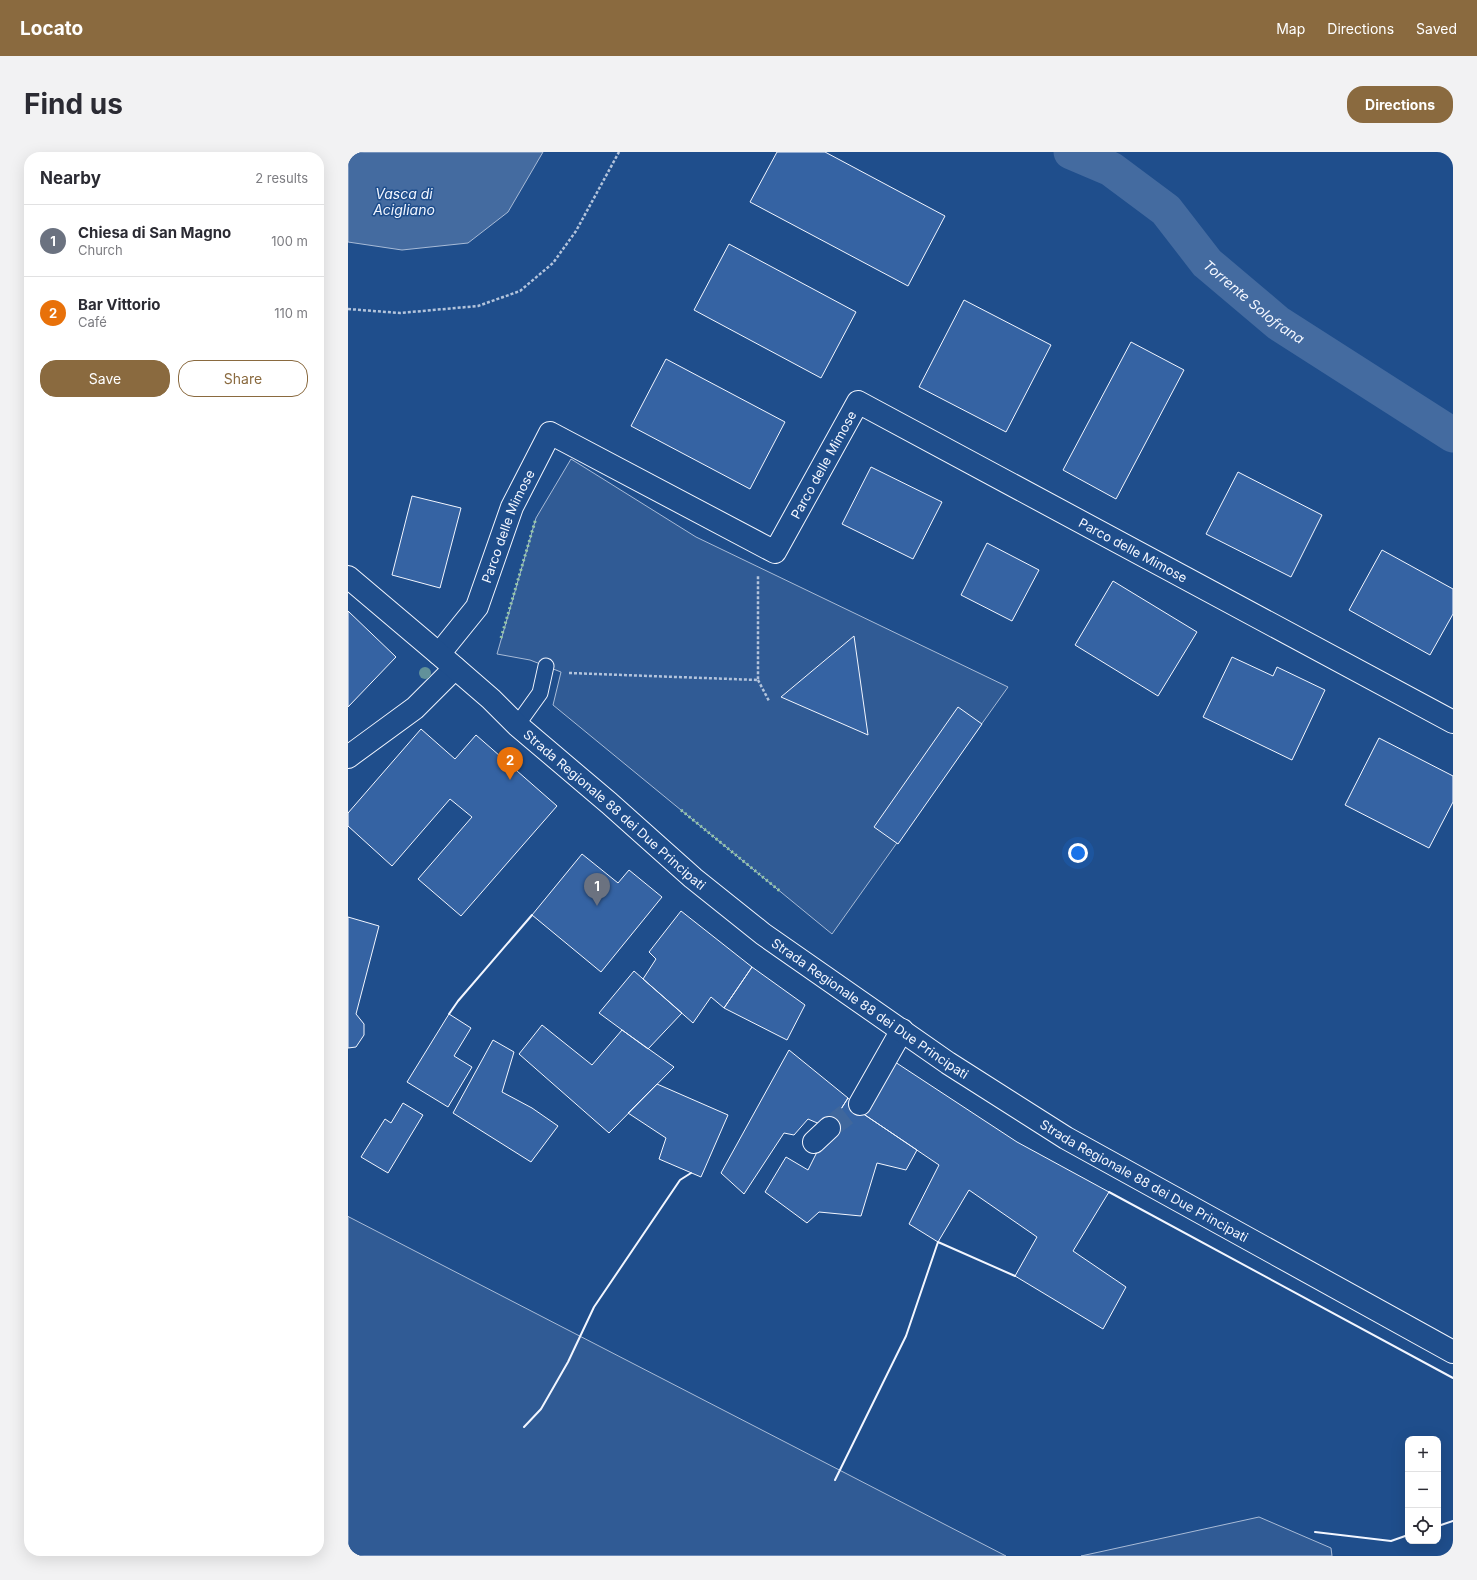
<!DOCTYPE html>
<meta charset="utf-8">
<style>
body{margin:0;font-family:Inter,sans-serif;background:#f2f2f3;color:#2b2b33}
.controls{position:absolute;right:12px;bottom:12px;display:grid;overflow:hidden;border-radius:8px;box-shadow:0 4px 16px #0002}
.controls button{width:36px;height:36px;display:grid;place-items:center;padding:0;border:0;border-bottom:1px solid #e1e1e2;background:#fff;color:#2b2b33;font:20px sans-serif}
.you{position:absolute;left:730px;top:701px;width:14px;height:14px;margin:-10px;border:3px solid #fff;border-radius:50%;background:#1a73e8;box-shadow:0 0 0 6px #1a73e833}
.badge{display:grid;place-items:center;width:26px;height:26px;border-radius:50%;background:#8a6a3f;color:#fff;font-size:13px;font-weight:700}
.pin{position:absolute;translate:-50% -33px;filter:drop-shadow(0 1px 2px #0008)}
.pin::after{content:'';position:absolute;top:21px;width:14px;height:12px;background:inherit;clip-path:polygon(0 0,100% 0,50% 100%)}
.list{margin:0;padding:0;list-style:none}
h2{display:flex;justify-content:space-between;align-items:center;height:52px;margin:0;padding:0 16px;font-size:17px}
h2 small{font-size:13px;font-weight:400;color:#7c7c81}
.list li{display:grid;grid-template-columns:26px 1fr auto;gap:12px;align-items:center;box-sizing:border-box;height:72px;padding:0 16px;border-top:1px solid #e1e1e2}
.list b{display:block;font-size:15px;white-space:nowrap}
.list p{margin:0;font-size:13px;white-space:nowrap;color:#7c7c81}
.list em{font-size:13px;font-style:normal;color:#7c7c81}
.actions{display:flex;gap:8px;padding:12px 16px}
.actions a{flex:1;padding:9px 0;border:1px solid #8a6a3f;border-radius:16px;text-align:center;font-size:14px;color:#8a6a3f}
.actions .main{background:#8a6a3f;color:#fff}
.icon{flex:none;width:22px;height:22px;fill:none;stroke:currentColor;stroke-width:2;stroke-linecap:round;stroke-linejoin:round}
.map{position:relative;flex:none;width:1105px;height:1404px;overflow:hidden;border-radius:16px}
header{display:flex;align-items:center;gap:24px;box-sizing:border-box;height:56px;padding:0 20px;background:#8a6a3f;color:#fff}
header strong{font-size:19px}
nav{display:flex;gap:22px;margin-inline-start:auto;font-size:14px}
.intro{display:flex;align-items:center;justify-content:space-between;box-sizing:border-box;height:96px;padding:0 24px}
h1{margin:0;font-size:28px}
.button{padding:10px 18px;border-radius:16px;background:#8a6a3f;color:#fff;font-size:14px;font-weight:700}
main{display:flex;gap:24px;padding:0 24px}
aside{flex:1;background:#fff;border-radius:16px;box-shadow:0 4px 16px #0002}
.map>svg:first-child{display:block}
.built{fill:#305b95;stroke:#a8bbd7}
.water{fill:#446ba0;stroke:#a8bbd7}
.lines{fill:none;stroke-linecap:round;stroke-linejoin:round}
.canal{stroke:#446ba0;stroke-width:35}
.building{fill:#3563a3;stroke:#f2f6ff}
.street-tunnel{stroke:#3f679d;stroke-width:22;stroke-dasharray:22 11;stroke-linecap:butt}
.lane-casing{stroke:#f2f6ff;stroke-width:17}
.street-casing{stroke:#f2f6ff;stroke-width:24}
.secondary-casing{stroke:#f2f6ff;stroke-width:24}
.path{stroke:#b3c4dc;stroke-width:2.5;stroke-dasharray:3 2;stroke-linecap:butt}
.lane{stroke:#1f4e8c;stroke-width:15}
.street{stroke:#1f4e8c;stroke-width:22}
.secondary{stroke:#1f4e8c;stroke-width:22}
.hedge{stroke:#97c8a6;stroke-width:3;stroke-dasharray:2 3;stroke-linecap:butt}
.wall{stroke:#f2f6ff;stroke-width:2}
.tree{fill:#61919a}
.labels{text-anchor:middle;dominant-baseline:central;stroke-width:3;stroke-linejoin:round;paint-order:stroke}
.street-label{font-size:13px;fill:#f2f6ff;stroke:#1f4e8c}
.water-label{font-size:14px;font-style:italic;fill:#f2f6ff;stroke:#1f4e8c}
</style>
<header>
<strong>Locato</strong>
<nav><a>Map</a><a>Directions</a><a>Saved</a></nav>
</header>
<div class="intro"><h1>Find us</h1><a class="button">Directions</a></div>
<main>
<aside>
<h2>Nearby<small>2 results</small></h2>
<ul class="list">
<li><span class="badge" style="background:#6b7280">1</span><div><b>Chiesa di San Magno</b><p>Church</p></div><em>100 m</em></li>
<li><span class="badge" style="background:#e8710a">2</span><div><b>Bar Vittorio</b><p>Café</p></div><em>110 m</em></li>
</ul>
<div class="actions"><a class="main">Save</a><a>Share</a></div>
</aside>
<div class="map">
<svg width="1105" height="1404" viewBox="0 0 1105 1404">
<rect width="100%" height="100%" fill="#1f4e8c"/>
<path class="built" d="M 223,307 L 348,385 L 660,535 L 484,782 L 205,553 L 213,520 L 182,508 L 149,502 L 188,366 Z
M 0,1064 L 1,1065 L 658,1404 L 0,1404 Z
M 911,1365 L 983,1396 L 984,1404 L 733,1404 Z"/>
<path class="water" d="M 0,0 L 195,0 L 160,60 L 120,91 L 54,98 L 0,90 Z"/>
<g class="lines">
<path class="canal" id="s1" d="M 723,0 L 763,17 L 818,58 L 859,111 L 930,171 L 1105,283"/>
</g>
<path class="building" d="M 429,0 L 477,0 L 597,64 L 560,134 L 402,50 Z
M 381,92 L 508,160 L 473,226 L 346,158 Z
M 616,148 L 703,193 L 658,280 L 571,235 Z
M 783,190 L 836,218 L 768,347 L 715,318 Z
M 318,207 L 437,270 L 402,337 L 283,274 Z
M 523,315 L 594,350 L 565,407 L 494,372 Z
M 890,320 L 974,363 L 943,425 L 858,382 Z
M 64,344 L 113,356 L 92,436 L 44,423 Z
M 639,391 L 691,418 L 664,469 L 613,443 Z
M 1034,398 L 1105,437 L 1105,462 L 1082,503 L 1001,458 Z
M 765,429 L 849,480 L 810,544 L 727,493 Z
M 0,459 L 48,505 L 0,555 Z
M 506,484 L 520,583 L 433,545 Z
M 884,505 L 925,524 L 929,515 L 977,538 L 944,608 L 855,565 Z
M 610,555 L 634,572 L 550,692 L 526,675 Z
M 73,577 L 107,607 L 128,583 L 209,654 L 113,764 L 70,727 L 124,665 L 102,647 L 44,714 L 0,674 L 0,661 Z
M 1031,586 L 1105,624 L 1105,650 L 1081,696 L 997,653 Z
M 234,702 L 270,731 L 281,718 L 314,745 L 253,820 L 184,763 Z
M 333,759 L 404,815 L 376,856 L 363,845 L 345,871 L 295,827 L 308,807 L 301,800 Z
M 0,765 L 31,774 L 8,862 L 16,872 L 16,883 L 8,895 L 0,896 Z
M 404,815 L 457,853 L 439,888 L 376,856 Z
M 286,819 L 334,861 L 300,897 L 251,861 Z
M 101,862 L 123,876 L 106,904 L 124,915 L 100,955 L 59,930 Z
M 194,873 L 244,913 L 274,878 L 326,915 L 261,981 L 171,902 Z
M 145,888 L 166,900 L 154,940 L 184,956 L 210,974 L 183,1010 L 105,961 Z
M 441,898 L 500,946 L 481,976 L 460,967 L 446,983 L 436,981 L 396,1042 L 373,1021 Z
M 544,908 L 669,990 L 761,1040 L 725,1099 L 778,1135 L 755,1177 L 667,1124 L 689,1085 L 621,1038 L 590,1090 L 561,1072 L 591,1013 L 514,961 Z
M 309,932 L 380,963 L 353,1025 L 311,1007 L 318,986 L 280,961 Z
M 500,946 L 514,961 L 569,998 L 558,1018 L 529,1011 L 513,1064 L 471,1060 L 459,1071 L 417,1040 L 438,1005 L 460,1018 L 481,976 Z
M 55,951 L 75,963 L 40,1021 L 13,1005 L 37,967 L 43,971 Z"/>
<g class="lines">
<path class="street-tunnel" d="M 481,976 L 512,952"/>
<g class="lane-casing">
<path id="lane" d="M 169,573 L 192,541 L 198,514"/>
</g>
<g class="street-casing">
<g id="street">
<path id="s2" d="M 91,502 L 129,455 L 164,355 L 202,281 L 427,400 L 510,250 L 1105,570"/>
<path d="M 0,605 L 67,556 L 107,516"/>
<path d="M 512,952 L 554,878"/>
<path d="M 466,990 L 481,976"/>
</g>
</g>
<g class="secondary-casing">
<g id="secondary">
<path id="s3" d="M 0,425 L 91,502 L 143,547 L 169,573 L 261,651 L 345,726 L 415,782 L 600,911 L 718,986 L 1105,1200"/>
</g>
</g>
<path class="path" d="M 0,157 L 52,161 L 130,154 L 172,139 L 205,111 L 228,79 L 271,0
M 221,521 L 410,528 L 410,423
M 410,528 L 421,549"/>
<use href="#lane" class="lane"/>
<use href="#street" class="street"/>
<use href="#secondary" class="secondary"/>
<path class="hedge" d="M 153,486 L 188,366
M 333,658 L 433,740"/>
<path class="wall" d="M 101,862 L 110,849 L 184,763
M 761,1040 L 1105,1226
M 176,1275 L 193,1257 L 220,1210 L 246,1155 L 332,1028 L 343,1021
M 487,1328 L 558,1184 L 590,1090 L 667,1124
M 1090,1374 L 1105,1369
M 967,1380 L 1043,1389 L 1060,1383"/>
</g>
<circle class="tree" cx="77" cy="521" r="6"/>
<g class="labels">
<g class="street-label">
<text stroke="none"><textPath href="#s2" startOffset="604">Parco delle Mimose</textPath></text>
<text stroke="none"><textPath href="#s2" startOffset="147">Parco delle Mimose</textPath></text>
<text stroke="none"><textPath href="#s2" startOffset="988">Parco delle Mimose</textPath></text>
<text stroke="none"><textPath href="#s3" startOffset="354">Strada Regionale 88 dei Due Principati</textPath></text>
<text stroke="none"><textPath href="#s3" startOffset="678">Strada Regionale 88 dei Due Principati</textPath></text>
<text stroke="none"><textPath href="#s3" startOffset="1002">Strada Regionale 88 dei Due Principati</textPath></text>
</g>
<g class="water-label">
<text x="56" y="41">Vasca di<tspan x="56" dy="16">Acigliano</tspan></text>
<text stroke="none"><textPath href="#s1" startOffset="240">Torrente Solofrana</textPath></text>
</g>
</g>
</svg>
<div class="controls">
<button>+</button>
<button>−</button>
<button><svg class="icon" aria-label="locate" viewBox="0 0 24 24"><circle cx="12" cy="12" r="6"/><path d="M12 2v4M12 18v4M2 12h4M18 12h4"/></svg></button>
</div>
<div class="you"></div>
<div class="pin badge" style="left:249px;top:754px;background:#6b7280">1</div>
<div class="pin badge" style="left:162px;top:628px;background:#e8710a">2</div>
</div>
</main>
